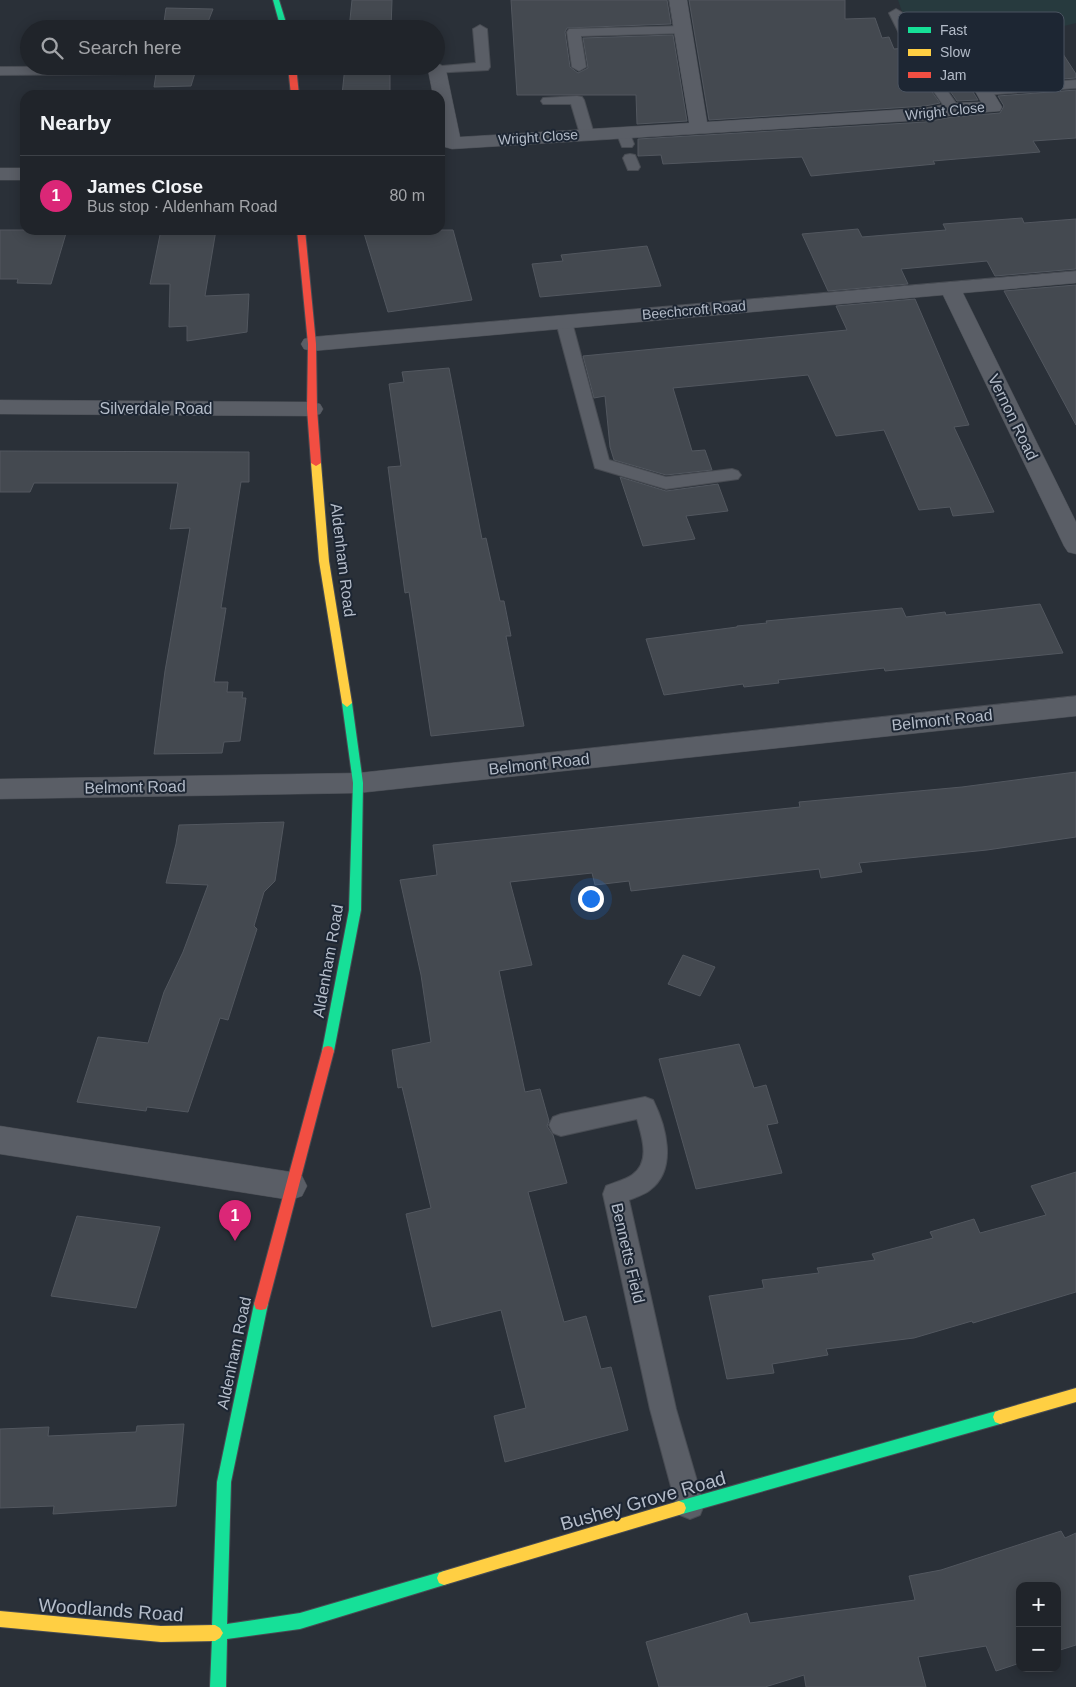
<!DOCTYPE html>
<meta charset="utf-8">
<style>
body{margin:0;font-family:Arial,sans-serif;background:#2d3036;color:#f1f3f6}
.controls{position:absolute;right:15px;bottom:15px;display:grid;overflow:hidden;border-radius:10px;box-shadow:0 2px 12px #0003}
.controls button{width:45px;height:45px;display:grid;place-items:center;padding:0;border:0;border-bottom:1px solid #3d4147;background:#20242a;color:#f1f3f6;font:25px sans-serif}
.you{position:absolute;left:590px;top:898px;width:18px;height:18px;margin:-12px;border:4px solid #fff;border-radius:50%;background:#1a73e8;box-shadow:0 0 0 8px #1a73e833}
.badge{display:grid;place-items:center;width:32px;height:32px;border-radius:50%;background:#db2777;color:#fff;font-size:16px;font-weight:700}
.pin{position:absolute;translate:-50% -41px;filter:drop-shadow(0 1px 2px #0008)}
.pin::after{content:'';position:absolute;top:26px;width:18px;height:15px;background:inherit;clip-path:polygon(0 0,100% 0,50% 100%)}
.list{margin:0;padding:0;list-style:none}
h2{display:flex;justify-content:space-between;align-items:center;height:65px;margin:0;padding:0 20px;font-size:21px}
h2 small{font-size:16px;font-weight:400;color:#a2a4a8}
.list li{display:grid;grid-template-columns:32px 1fr auto;gap:15px;align-items:center;box-sizing:border-box;height:80px;padding:0 20px;border-top:1px solid #3d4147}
.list b{display:block;font-size:19px;white-space:nowrap}
.list p{margin:0;font-size:16px;white-space:nowrap;color:#a2a4a8}
.list em{font-size:16px;font-style:normal;color:#a2a4a8}
.icon{flex:none;width:28px;height:28px;fill:none;stroke:currentColor;stroke-width:2;stroke-linecap:round;stroke-linejoin:round}
.map{position:relative;flex:none;width:1076px;height:1687px;overflow:hidden}
.search{position:absolute;background:#20242a;box-shadow:0 2px 12px #0003;left:20px;top:20px;width:425px;height:55px;display:flex;align-items:center;gap:12px;box-sizing:border-box;padding:0 18px;border-radius:28px;color:#a2a4a8;font-size:19px}
.panel{position:absolute;background:#20242a;box-shadow:0 2px 12px #0003;left:20px;top:90px;width:425px;height:145px;border-radius:15px}
.map>svg:first-child{display:block}
.green{fill:#273a3e}
.building{fill:#444950;stroke:#52575f}
.lines{fill:none;stroke-linecap:round;stroke-linejoin:round}
.lane-casing{stroke:#484c53;stroke-width:2}
.street-casing{stroke:#484c53;stroke-width:1}
.fast-casing{stroke:#484c53;stroke-width:2}
.slow-casing{stroke:#484c53;stroke-width:2}
.jam-casing{stroke:#484c53;stroke-width:2}
.lane{fill:#5a5e66;fill-rule:evenodd}
.street{fill:#5a5e66;fill-rule:evenodd}
.fast{fill:#16e098;fill-rule:evenodd}
.slow{fill:#ffcf43;fill-rule:evenodd}
.jam{fill:#f24e42;fill-rule:evenodd}
.labels{text-anchor:middle;dominant-baseline:central;stroke-width:4;stroke-linejoin:round;paint-order:stroke}
.far-street-label{font-size:14px;fill:#b4bcc9;stroke:#1d2633}
.street-label{font-size:16px;fill:#b4bcc9;stroke:#1d2633}
.near-street-label{font-size:19px;fill:#b4bcc9;stroke:#1d2633}
.key{fill:#1d2633;stroke:#4a5360;stroke-width:1}
.key-label{font-size:14px;fill:#b4bcc9}
</style>
<div class="map">
<svg width="1076" height="1687" viewBox="0 0 1076 1687">
<rect width="100%" height="100%" fill="#2a3038"/>
<path class="green" d="M 898,0 L 1076,0 L 1076,23 L 1060,27 L 920,37 L 909,32 Z"/>
<path class="building" d="M 352,0 L 392,0 L 391,29 L 349,29 Z
M 511,0 L 667,0 L 671,24 L 567,28 L 565,32 L 570,67 L 578,73 L 588,68 L 583,38 L 673,35 L 687,121 L 637,124 L 636,95 L 517,95 Z
M 689,0 L 845,0 L 845,19 L 875,18 L 882,38 L 889,37 L 894,49 L 905,48 L 912,64 L 940,103 L 925,106 L 709,120 Z
M 166,8 L 213,9 L 206,27 L 211,29 L 163,29 Z
M 1052,37 L 1076,74 L 1076,78 L 978,85 L 973,92 L 978,100 L 957,101 L 930,62 L 922,47 Z
M 345,66 L 390,66 L 390,95 L 342,95 Z
M 195,73 L 191,86 L 154,87 L 156,74 Z
M 1076,90 L 1076,138 L 1033,141 L 1040,152 L 933,161 L 935,164 L 811,176 L 802,157 L 663,164 L 661,155 L 638,156 L 638,139 L 925,122 L 953,117 L 1000,113 L 1004,106 L 998,96 Z
M 1022,218 L 1024,223 L 1076,219 L 1076,269 L 995,276 L 987,261 L 901,269 L 908,284 L 828,291 L 802,234 L 858,229 L 862,237 L 946,230 L 943,224 Z
M 0,230 L 67,230 L 51,284 L 17,283 L 18,279 L 0,279 Z
M 161,230 L 216,230 L 205,296 L 249,294 L 247,332 L 187,341 L 187,326 L 169,327 L 170,284 L 150,284 Z
M 363,230 L 453,230 L 472,300 L 388,312 Z
M 647,246 L 661,286 L 540,297 L 532,264 L 563,261 L 561,255 Z
M 1076,285 L 1076,425 L 1004,291 Z
M 915,299 L 969,425 L 954,427 L 994,512 L 953,516 L 950,507 L 919,510 L 884,430 L 836,436 L 808,375 L 673,388 L 692,451 L 705,450 L 712,470 L 666,475 L 614,460 L 610,447 L 605,396 L 594,398 L 583,356 L 847,330 L 836,306 Z
M 449,368 L 482,539 L 486,538 L 500,601 L 504,601 L 511,636 L 506,636 L 524,726 L 431,736 L 409,592 L 405,593 L 395,521 L 388,467 L 401,466 L 389,384 L 404,382 L 402,372 Z
M 0,451 L 249,452 L 249,482 L 241,482 L 221,608 L 226,608 L 214,682 L 228,682 L 227,692 L 243,692 L 242,698 L 246,698 L 240,741 L 224,742 L 222,753 L 154,754 L 165,671 L 190,528 L 170,529 L 178,483 L 34,483 L 30,492 L 0,492 Z
M 620,477 L 666,491 L 718,484 L 728,511 L 686,516 L 695,539 L 643,546 Z
M 1040,604 L 1063,653 L 885,671 L 884,668 L 778,680 L 779,683 L 744,687 L 743,684 L 664,695 L 646,639 L 737,627 L 737,626 L 767,623 L 766,621 L 902,608 L 906,617 L 945,612 L 946,615 Z
M 1076,772 L 1076,837 L 987,850 L 859,863 L 862,872 L 821,878 L 819,869 L 631,891 L 629,881 L 595,885 L 592,873 L 510,882 L 532,965 L 499,971 L 525,1092 L 540,1089 L 549,1121 L 547,1126 L 553,1135 L 567,1183 L 528,1192 L 564,1322 L 586,1316 L 601,1369 L 611,1367 L 628,1430 L 505,1462 L 494,1416 L 526,1408 L 501,1310 L 432,1327 L 406,1214 L 431,1208 L 402,1087 L 398,1088 L 392,1050 L 431,1042 L 421,975 L 400,880 L 437,875 L 433,845 L 800,807 L 799,802 L 962,787 Z
M 284,822 L 275,881 L 264,892 L 254,926 L 257,929 L 228,1020 L 220,1018 L 188,1112 L 147,1107 L 146,1111 L 77,1102 L 98,1037 L 148,1043 L 164,992 L 183,952 L 208,885 L 166,883 L 176,844 L 179,825 Z
M 683,955 L 715,967 L 700,996 L 668,984 Z
M 739,1044 L 754,1088 L 766,1085 L 778,1123 L 767,1125 L 782,1173 L 696,1189 L 659,1059 Z
M 1076,1172 L 1076,1292 L 973,1323 L 972,1321 L 914,1338 L 826,1349 L 828,1355 L 772,1364 L 774,1373 L 727,1379 L 709,1296 L 764,1288 L 762,1280 L 819,1273 L 817,1268 L 875,1260 L 872,1254 L 933,1238 L 930,1232 L 974,1219 L 980,1233 L 1046,1215 L 1031,1186 Z
M 77,1216 L 160,1227 L 136,1308 L 51,1296 Z
M 184,1424 L 176,1506 L 53,1514 L 54,1506 L 0,1508 L 0,1429 L 49,1427 L 48,1436 L 136,1432 L 137,1426 Z
M 1061,1531 L 1065,1538 L 1076,1533 L 1076,1645 L 1057,1651 L 1057,1586 L 1020,1586 L 1020,1663 L 996,1671 L 986,1646 L 918,1657 L 926,1687 L 806,1687 L 804,1675 L 765,1687 L 659,1687 L 646,1642 L 747,1613 L 750,1623 L 915,1600 L 909,1576 L 941,1570 Z"/>
<g class="lines">
<g class="lane-casing">
<path id="lane" d="M 896,9 L 903,13 L 928,63 L 960,109 L 958,112 L 948,112 L 914,63 L 889,13 Z
M 480,25 L 487,29 L 490,67 L 488,70 L 432,73 L 428,66 L 436,66 L 436,62 L 442,66 L 476,63 L 473,29 Z
M 683,26 L 688,27 L 690,30 L 688,33 L 581,36 L 586,67 L 579,71 L 572,67 L 567,32 L 569,29 Z
M 217,66 L 210,70 L 126,74 L 0,75 L 0,67 Z
M 1076,80 L 1076,88 L 984,95 L 979,94 L 977,91 L 979,88 L 984,87 Z
M 577,96 L 582,97 L 584,100 L 594,134 L 592,137 L 582,137 L 580,134 L 571,104 L 543,104 L 541,101 L 543,98 Z
M 623,128 L 628,129 L 634,144 L 632,147 L 622,147 L 616,132 L 618,129 Z
M 630,154 L 635,155 L 640,167 L 638,170 L 628,170 L 623,158 L 625,155 Z
M 564,317 L 570,319 L 572,322 L 609,460 L 666,477 L 732,469 L 738,471 L 741,475 L 738,479 L 666,489 L 595,468 L 556,322 L 558,319 Z
M 645,1097 L 653,1100 C 666,1126 678,1169 650,1190 C 644,1195 636,1197 629,1200 L 676,1409 L 704,1505 L 700,1515 L 690,1519 L 680,1515 L 676,1505 L 650,1409 L 603,1194 L 606,1186 C 615,1182 625,1180 632,1175 C 651,1162 642,1137 637,1119 L 561,1136 L 553,1133 L 549,1125 L 553,1117 L 561,1114 Z"/>
</g>
<g class="street-casing">
<path id="street" d="M 669,0 L 687,0 L 707,122 L 925,108 L 953,103 L 981,102 L 975,91 L 978,87 L 984,86 L 990,87 L 1002,107 L 1000,111 L 953,115 L 925,120 L 452,149 L 445,147 C 436,134 440,111 440,95 L 433,95 L 428,70 L 431,66 L 437,65 L 443,66 L 446,70 L 460,137 L 689,123 Z
M 0,168 L 25,168 L 25,180 L 0,180 Z
M 1076,271 L 1076,283 L 963,293 L 1076,522 L 1076,554 L 1068,552 L 1064,546 L 943,295 L 312,351 L 304,349 L 301,344 L 304,339 L 312,337 Z
M 0,400 L 312,402 L 320,404 L 323,409 L 320,414 L 312,416 L 0,414 Z
M 1076,696 L 1076,716 L 358,793 L 0,799 L 0,779 L 358,773 Z
M 0,1126 L 291,1172 L 302,1176 L 307,1186 L 302,1196 L 291,1200 L 0,1154 Z"/>
</g>
<g class="fast-casing">
<path id="fast" d="M 273,0 L 279,0 L 288,29 L 281,29 Z
M 347,699 L 352,703 L 363,783 L 361,910 L 334,1051 L 332,1055 L 328,1056 L 324,1055 L 322,1051 L 349,910 L 353,783 L 342,703 Z
M 261,1298 L 266,1299 L 268,1304 L 231,1482 L 227,1624 L 300,1613 L 444,1571 L 449,1573 L 451,1578 L 449,1583 L 444,1585 L 300,1629 L 227,1639 L 226,1687 L 210,1687 L 212,1639 L 207,1633 L 210,1628 L 212,1627 L 217,1482 L 254,1304 L 256,1299 Z
M 1000,1410 L 1005,1412 L 1007,1417 L 1005,1422 L 1000,1424 L 679,1515 L 674,1513 L 672,1508 L 674,1503 L 679,1501 Z"/>
</g>
<g class="slow-casing">
<path id="slow" d="M 316,460 L 321,463 L 329,561 L 352,703 L 347,707 L 342,703 L 319,561 L 311,463 Z
M 1076,1388 L 1076,1402 L 1000,1424 L 995,1422 L 993,1417 L 995,1412 L 1000,1410 Z
M 679,1501 L 684,1503 L 686,1508 L 684,1513 L 679,1515 L 444,1585 L 439,1583 L 437,1578 L 439,1573 L 444,1571 Z
M 0,1611 L 161,1626 L 215,1625 L 220,1628 L 223,1633 L 220,1638 L 215,1641 L 161,1642 L 0,1627 Z"/>
</g>
<g class="jam-casing">
<path id="jam" d="M 288,66 L 296,66 L 299,95 L 291,95 Z
M 297,230 L 305,230 L 316,344 L 317,409 L 321,463 L 316,466 L 311,463 L 307,409 L 308,344 Z
M 328,1046 L 332,1047 L 334,1051 L 268,1304 L 266,1309 L 261,1310 L 256,1309 L 254,1304 L 322,1051 L 324,1047 Z"/>
</g>
<use href="#lane" class="lane"/>
<use href="#street" class="street"/>
<use href="#fast" class="fast"/>
<use href="#slow" class="slow"/>
<use href="#jam" class="jam"/>
</g>
<g class="labels">
<g class="far-street-label">
<text transform="translate(945 111) rotate(-6)">Wright Close</text>
<text transform="translate(538 137) rotate(-4)">Wright Close</text>
<text transform="translate(694 310) rotate(-5)">Beechcroft Road</text>
</g>
<g class="street-label">
<text x="156" y="408">Silverdale Road</text>
<text transform="translate(1013 417) rotate(64)">Vernon Road</text>
<text transform="translate(343 560) rotate(83)">Aldenham Road</text>
<text transform="translate(942 720) rotate(-6)">Belmont Road</text>
<text transform="translate(539 764) rotate(-6)">Belmont Road</text>
<text transform="translate(135 787) rotate(-1)">Belmont Road</text>
<text transform="translate(328 961) rotate(-80)">Aldenham Road</text>
<text transform="translate(628 1253) rotate(77)">Bennetts Field</text>
<text transform="translate(234 1353) rotate(-78)">Aldenham Road</text>
</g>
<g class="near-street-label">
<text transform="translate(643 1501) rotate(-16)">Bushey Grove Road</text>
<text transform="translate(111 1610) rotate(4)">Woodlands Road</text>
</g>
</g>
<rect x="898" y="12" width="166" height="80" rx="8" class="key"/>
<rect x="908" y="27" width="23" height="6" fill="#16e098"/>
<rect x="908" y="49" width="23" height="7" fill="#ffcf43"/>
<rect x="908" y="72" width="23" height="6" fill="#f24e42"/>
<g class="key-label">
<text x="940" y="35">Fast</text>
<text x="940" y="57">Slow</text>
<text x="940" y="80">Jam</text>
</g>
</svg>
<div class="controls">
<button>+</button>
<button>−</button>
</div>
<div class="you"></div>
<div class="pin badge" style="left:235px;top:1241px">1</div>
<div class="search"><svg class="icon" aria-label="search" viewBox="0 0 24 24"><circle cx="10" cy="10" r="6"/><path d="M15 15l6 6"/></svg>Search here</div>
<section class="panel">
<h2>Nearby<small></small></h2>
<ul class="list">
<li><span class="badge">1</span><div><b>James Close</b><p>Bus stop · Aldenham Road</p></div><em>80 m</em></li>
</ul>
</section>
</div>
